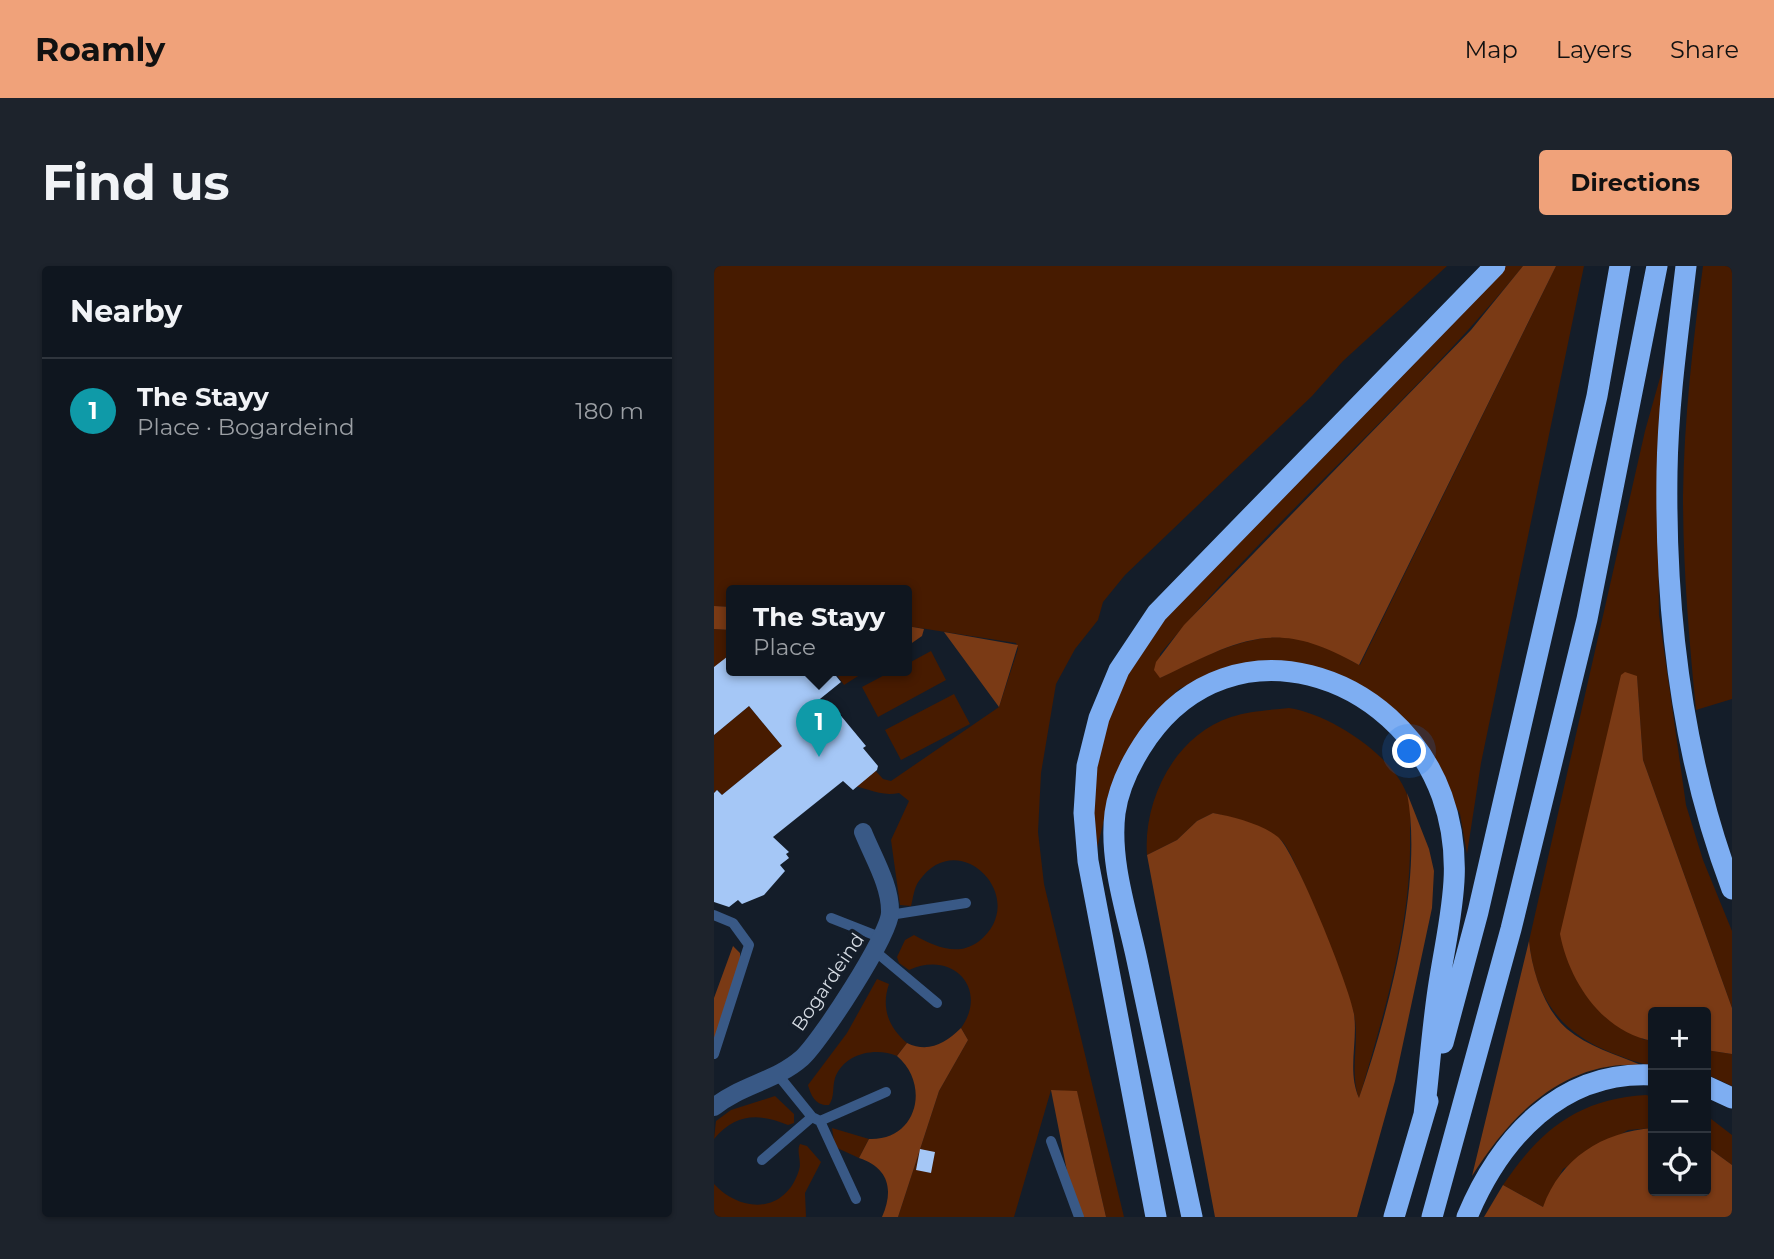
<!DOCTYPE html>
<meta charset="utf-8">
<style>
body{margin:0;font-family:Montserrat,sans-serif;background:#1d232c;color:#f1f3f6}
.controls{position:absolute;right:21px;bottom:21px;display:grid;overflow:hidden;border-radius:7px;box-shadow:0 2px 5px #0004}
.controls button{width:63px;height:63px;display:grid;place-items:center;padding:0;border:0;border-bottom:2px solid #2f353d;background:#0f161f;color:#f1f3f6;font:35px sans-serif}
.you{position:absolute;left:696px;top:486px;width:24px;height:24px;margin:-18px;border:5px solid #fff;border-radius:50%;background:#1a73e8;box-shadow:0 0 0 10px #1a73e833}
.badge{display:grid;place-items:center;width:46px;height:46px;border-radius:50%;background:#f0a27a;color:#fff;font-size:23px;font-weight:700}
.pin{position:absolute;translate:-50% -58px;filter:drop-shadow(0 2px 4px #0008)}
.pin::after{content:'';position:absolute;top:37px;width:24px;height:21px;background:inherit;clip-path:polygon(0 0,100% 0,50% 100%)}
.popup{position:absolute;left:12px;top:319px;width:186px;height:91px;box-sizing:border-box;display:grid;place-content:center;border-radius:7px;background:#0f161f;filter:drop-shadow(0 2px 5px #0005);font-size:23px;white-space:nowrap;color:#9b9fa4}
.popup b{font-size:26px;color:#f1f3f6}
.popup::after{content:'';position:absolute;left:50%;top:100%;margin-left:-14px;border:14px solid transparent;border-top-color:#0f161f}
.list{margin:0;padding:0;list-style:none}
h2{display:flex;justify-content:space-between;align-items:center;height:91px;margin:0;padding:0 28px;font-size:30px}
h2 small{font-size:23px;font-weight:400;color:#9b9fa4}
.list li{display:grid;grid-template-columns:46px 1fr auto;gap:21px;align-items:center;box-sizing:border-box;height:105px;padding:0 28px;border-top:2px solid #2f353d}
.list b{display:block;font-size:26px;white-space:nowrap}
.list p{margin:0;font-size:23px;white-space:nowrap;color:#9b9fa4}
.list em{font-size:23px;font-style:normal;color:#9b9fa4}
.icon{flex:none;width:38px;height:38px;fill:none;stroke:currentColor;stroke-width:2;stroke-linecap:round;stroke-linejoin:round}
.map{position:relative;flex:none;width:1018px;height:951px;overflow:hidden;border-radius:7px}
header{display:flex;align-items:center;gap:42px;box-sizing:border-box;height:98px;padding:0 35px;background:#f0a27a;color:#111}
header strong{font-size:33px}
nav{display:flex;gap:38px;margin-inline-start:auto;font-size:24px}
.intro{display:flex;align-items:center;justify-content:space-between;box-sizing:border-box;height:168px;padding:0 42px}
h1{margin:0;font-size:49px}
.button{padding:18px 32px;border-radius:7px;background:#f0a27a;color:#111;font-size:24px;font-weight:700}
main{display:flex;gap:42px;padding:0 42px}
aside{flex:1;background:#0f161f;border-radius:7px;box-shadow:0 2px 5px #0004}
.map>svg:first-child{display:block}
.green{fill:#471b00}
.forest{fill:#7a3a15}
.building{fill:#a5c7f6}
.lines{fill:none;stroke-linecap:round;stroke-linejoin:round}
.lane{stroke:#395986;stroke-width:10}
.street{stroke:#395986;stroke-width:18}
.highway{stroke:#7eaef2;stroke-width:21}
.labels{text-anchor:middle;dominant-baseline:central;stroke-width:7;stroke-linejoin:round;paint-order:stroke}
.street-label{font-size:19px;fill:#d4dae2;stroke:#141d29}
</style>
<header>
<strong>Roamly</strong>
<nav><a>Map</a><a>Layers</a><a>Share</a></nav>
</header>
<div class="intro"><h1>Find us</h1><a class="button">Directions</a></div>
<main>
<aside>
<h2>Nearby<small></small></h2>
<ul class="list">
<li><span class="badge" style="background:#0f9aa8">1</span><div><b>The Stayy</b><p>Place · Bogardeind</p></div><em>180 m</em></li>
</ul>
</aside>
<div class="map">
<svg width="1018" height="951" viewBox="0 0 1018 951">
<rect width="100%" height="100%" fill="#141d29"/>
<path class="green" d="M 0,0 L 733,0 L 629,95 L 598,130 L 411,309 L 389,336 L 384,354 L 361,383 L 342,418 L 327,507 L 324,566 L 330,618 L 410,951 L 392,951 L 363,826 L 337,824 L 300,951 L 184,951 L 225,825 L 254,774 L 247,762 C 275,723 239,684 195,704 L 185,697 L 183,691 L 191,674 L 200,669 C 220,680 243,691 264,676 C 319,634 245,557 205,615 C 200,621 199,633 197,640 L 186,639 L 177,574 L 195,535 L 185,527 C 165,531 153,521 133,519 L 160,503 L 169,513 L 177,515 L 285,441 L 304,383 L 302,377 L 193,360 L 192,325 L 18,325 L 17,341 L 0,340 Z
M 788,0 L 809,0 C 697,138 559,252 446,388 L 446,412 C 497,387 555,355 612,380 C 624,385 634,394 646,399 L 842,0 L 870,0 L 767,497 L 753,588 L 746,548 L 709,479 L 643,422 L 506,406 L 465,423 L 436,453 L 415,486 L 395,533 L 382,587 L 375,547 L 382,492 L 401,428 L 448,354 Z
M 989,0 L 1018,0 L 1018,433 L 982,444 C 975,373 969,301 969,230 C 970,153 979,76 989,0 Z
M 953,87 L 943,191 L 945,349 L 972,539 L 989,594 L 1018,665 L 1018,742 L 929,494 L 923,411 L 928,773 L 939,775 L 939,799 C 924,798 912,792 898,787 C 845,766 821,731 815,675 L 931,165 Z
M 0,363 L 18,364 L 17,389 L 0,402 Z
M 217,385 L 232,414 L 164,451 L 148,421 L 178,405 L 192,405 L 193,398 Z
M 120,405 L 152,405 L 130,419 Z
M 240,428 L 256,458 L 187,494 L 171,464 Z
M 35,440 L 68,480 L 8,529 L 4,524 L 0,527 L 0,469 Z
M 575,442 C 615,448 676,487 692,526 C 698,539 696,554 696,568 C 698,659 670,747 645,833 C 635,805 646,777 640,748 C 635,726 581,587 568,575 C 551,560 522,552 499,547 L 483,555 L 463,574 L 433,589 C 429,534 461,469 517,451 C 535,445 556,444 575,442 Z
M 163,713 L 175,718 C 167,741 174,761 193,777 L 183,790 C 162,781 130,787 121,812 C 118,822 121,830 115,839 C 102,840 97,830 94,819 L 133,767 Z
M 992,784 L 1018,788 L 1018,820 L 992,808 Z
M 932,829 L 939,831 L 939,862 L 914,864 L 849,903 L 829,941 L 789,919 C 826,864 864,833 932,829 Z
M 61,830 L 80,848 L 80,857 L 74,859 C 45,847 22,847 0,873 L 2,855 L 17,844 Z
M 992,849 L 1018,869 L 1018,899 L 992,880 Z
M 118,862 L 155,873 L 145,892 L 121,881 Z
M 86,878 L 93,880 L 107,896 L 91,927 L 92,951 L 0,951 L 0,918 C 28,948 72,947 85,904 C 88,895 82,886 86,878 Z"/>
<path class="forest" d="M 809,0 L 842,0 L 645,399 C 561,351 527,373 446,412 L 440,404 L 442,396 L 470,359 L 757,64 Z
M 0,340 L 17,341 L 17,364 L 0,363 Z
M 193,360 L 210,363 L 208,370 L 195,379 Z
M 230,366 L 304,379 L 285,441 Z
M 911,406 L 923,410 L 929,494 L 1018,742 L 1018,788 L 992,784 L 992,746 L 939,746 L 939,775 C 888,766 855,715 846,668 L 907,409 Z
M 693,527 L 715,583 L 720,605 L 718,642 L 681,815 L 643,951 L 501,951 L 433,589 L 463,574 L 483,555 L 499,547 C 520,551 548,558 564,571 C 581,585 636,722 640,748 C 644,776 633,805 645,832 C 674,748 710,616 693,527 Z
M 815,675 C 818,705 830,743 853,763 C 873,780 903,789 927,799 C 850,794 796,849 758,910 Z
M 19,680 L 26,687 L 26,697 L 0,787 L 0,732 Z
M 247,762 L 254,774 L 225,825 L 184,951 L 168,951 C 180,924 175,902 145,892 L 155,873 C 203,875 217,819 183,790 L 193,777 C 214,787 231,778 247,762 Z
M 337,824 L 363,825 L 392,951 L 362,951 Z
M 939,862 L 939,925 L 992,925 L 992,880 L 1018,899 L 1018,951 L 770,951 L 789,919 L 829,941 C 847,892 888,866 939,862 Z"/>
<path class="building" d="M 18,387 L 18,405 L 118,405 L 127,416 L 101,437 L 108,447 L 118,439 L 152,480 L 149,482 L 164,500 L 163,504 L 139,524 L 129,515 L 59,571 L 75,586 L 72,588 L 75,592 L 66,599 L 71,605 L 50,629 L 28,638 L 24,634 L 15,641 L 0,636 L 0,527 L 3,524 L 8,529 L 68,480 L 35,440 L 0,469 L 0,401 Z
M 206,883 L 221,886 L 217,907 L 202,904 Z"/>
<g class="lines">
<path class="lane" d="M 0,649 L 19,657 L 35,679 L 0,788
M 176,649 L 252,637
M 117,652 L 168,672
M 162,686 L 223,737
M 64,809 L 98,851 L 106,855 L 142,933
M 106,855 L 172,826
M 337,875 L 365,951
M 48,894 L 98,851"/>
<path class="street" d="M 0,841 C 27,819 62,815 88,792 C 106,776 175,670 176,647 C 177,620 159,591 149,566"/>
<path class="highway" d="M 972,0 C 964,68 954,137 953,206 C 951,346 968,491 1018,623
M 729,777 L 764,646 L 883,130 L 906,0
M 992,820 L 1018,832
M 442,951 L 374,595 L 370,547 L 373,500 L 385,452 L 405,404 L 443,347 L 781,0
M 478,951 C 460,865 442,779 423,694 C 413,647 395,595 401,547 C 405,518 418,494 434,471 C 519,352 683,406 728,530 C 753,600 734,655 724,724 C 718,765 715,807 710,849
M 680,951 L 714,835
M 718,951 L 797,663 L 873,353 L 943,0
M 753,951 C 786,872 847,804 939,809"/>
</g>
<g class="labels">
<g class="street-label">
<text transform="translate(114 716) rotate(-56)">Bogardeind</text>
</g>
</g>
</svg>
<div class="controls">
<button>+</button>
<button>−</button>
<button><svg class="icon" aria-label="locate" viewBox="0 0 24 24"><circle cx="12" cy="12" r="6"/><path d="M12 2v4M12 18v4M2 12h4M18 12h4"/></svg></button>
</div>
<div class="you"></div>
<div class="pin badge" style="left:105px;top:491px;background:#0f9aa8">1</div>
<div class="popup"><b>The Stayy</b>Place</div>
</div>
</main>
